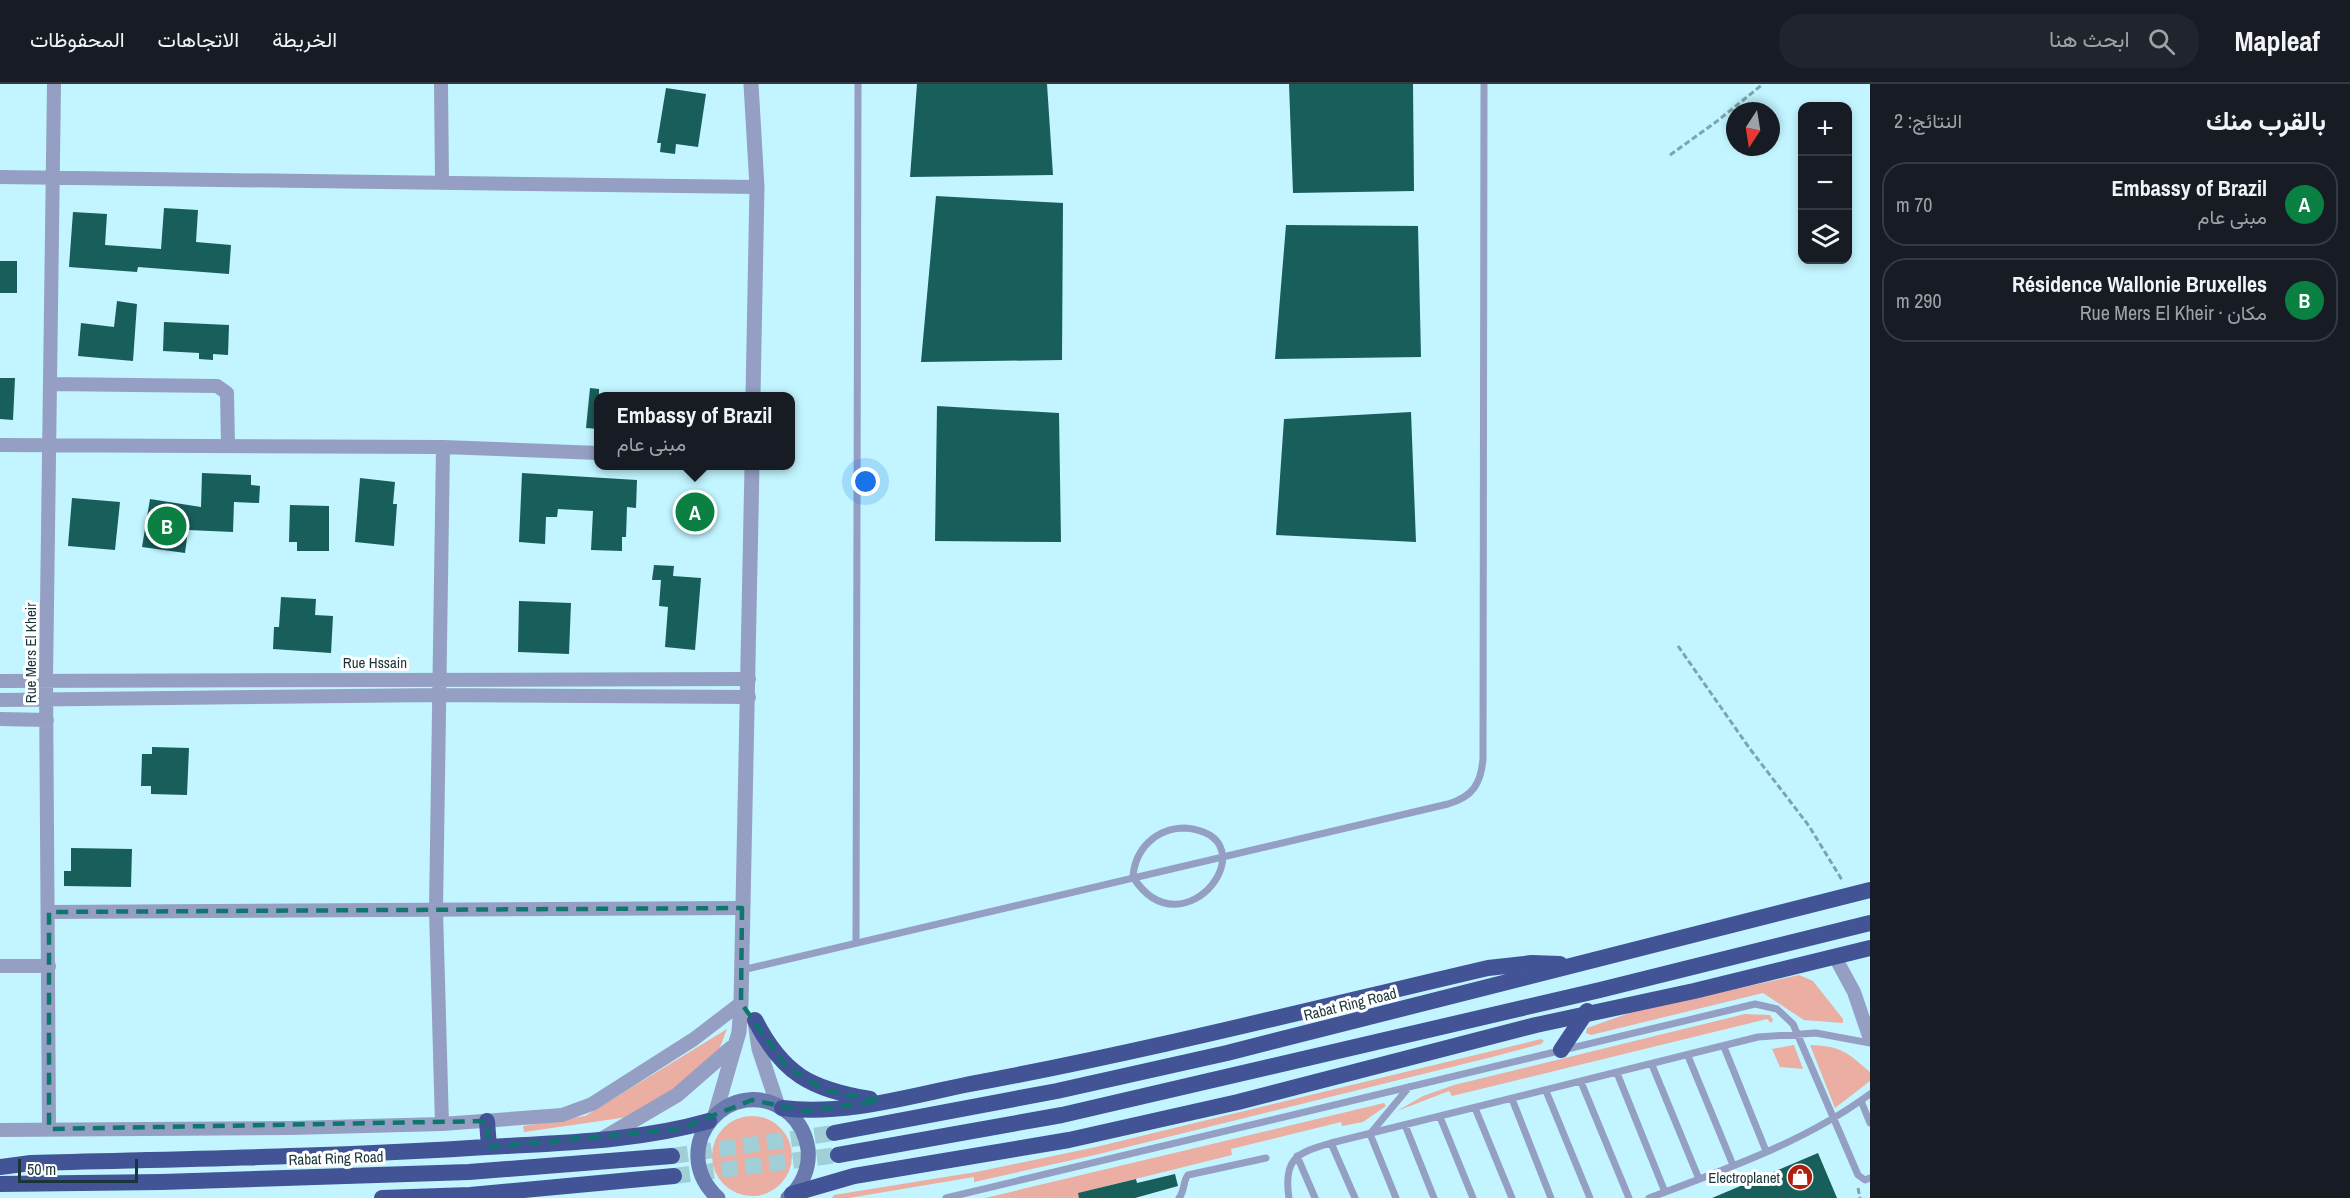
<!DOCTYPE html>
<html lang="ar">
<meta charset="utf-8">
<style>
body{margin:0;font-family:"Archivo Narrow",Vazirmatn,sans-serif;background:#20242c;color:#f1f3f6;direction:rtl}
.controls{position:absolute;right:18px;top:18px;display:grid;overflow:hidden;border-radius:12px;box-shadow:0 3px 9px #0003}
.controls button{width:54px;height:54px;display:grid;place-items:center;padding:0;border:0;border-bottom:2px solid #363941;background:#171b24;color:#f1f3f6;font:30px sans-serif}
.compass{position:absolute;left:1726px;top:18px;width:54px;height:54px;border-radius:50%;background:#171b24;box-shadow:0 3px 9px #0003;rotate:192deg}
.scale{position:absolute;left:18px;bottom:15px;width:120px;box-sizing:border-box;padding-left:6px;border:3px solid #1a353a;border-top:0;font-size:16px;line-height:21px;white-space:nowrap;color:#1a353a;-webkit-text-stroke:4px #fff;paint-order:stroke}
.you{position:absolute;left:866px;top:398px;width:21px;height:21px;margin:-15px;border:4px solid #fff;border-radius:50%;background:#1a73e8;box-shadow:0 0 0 9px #1a73e833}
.badge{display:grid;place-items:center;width:39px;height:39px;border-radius:50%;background:#0b8043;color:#fff;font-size:20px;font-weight:700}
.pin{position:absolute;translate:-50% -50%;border:3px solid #fff;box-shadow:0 2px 6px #0006}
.popup{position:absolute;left:594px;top:308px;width:201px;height:78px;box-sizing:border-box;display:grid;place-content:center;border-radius:12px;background:#171b24;filter:drop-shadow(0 2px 4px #0005);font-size:20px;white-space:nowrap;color:#9ea1a6}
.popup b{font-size:22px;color:#f1f3f6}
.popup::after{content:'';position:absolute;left:50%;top:100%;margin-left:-12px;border:12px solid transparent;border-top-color:#171b24}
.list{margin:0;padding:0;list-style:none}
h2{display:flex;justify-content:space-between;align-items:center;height:78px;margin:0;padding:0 24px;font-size:26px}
h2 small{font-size:20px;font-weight:400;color:#9ea1a6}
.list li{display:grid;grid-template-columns:39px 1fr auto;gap:18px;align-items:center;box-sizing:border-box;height:84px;margin:0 12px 12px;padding:0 12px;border:2px solid #363941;border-radius:24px}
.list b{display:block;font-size:22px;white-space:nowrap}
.list p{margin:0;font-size:20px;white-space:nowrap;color:#9ea1a6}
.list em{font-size:20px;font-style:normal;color:#9ea1a6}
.icon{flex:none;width:33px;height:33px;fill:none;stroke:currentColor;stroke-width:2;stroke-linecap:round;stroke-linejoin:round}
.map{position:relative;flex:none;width:1870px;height:1114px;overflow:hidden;direction:ltr}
header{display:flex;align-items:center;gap:36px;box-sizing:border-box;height:84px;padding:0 30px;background:#171b24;border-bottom:2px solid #363941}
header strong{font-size:28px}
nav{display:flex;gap:33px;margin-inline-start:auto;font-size:21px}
.search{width:420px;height:54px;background:#20242c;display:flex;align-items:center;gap:15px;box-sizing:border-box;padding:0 21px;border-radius:24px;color:#9ea1a6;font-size:22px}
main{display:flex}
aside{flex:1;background:#171b24}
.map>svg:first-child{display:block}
.green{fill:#ebaea2}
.building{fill:#185e5b}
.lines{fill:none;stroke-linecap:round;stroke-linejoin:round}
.trunk-tunnel{stroke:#a0cfd8;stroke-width:16;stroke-dasharray:16 8;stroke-linecap:butt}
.path{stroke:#7ca5ad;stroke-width:3;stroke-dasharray:6 3;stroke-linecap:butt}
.service{stroke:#949fc3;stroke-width:7}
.minor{stroke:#949fc3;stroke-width:14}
.tertiary{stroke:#949fc3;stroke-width:15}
.secondary{stroke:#6b7aae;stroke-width:15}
.trunk{stroke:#425396;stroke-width:16}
.marked{fill:none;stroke:#0f766e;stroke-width:4.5;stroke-dasharray:12 8;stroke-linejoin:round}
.labels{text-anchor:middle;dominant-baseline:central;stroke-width:6;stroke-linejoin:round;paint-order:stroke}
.street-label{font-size:15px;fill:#1a353a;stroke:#fff}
.poi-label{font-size:15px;fill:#1a353a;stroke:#fff;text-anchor:end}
</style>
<header>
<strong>Mapleaf</strong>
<div class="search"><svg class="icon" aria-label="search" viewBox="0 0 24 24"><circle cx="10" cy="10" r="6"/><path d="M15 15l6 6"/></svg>ابحث هنا</div>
<nav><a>الخريطة</a><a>الاتجاهات</a><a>المحفوظات</a></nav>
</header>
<main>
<aside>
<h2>بالقرب منك<small>النتائج: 2</small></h2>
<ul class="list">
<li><span class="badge">A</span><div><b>Embassy of Brazil</b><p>مبنى عام</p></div><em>70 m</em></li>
<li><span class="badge">B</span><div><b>Résidence Wallonie Bruxelles</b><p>مكان · Rue Mers El Kheir</p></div><em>290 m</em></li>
</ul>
</aside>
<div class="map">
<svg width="1870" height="1114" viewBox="0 0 1870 1114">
<rect width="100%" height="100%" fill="#c2f5ff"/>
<path class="green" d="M 1799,891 L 1813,897 L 1843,935 L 1843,939 L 1804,936 L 1763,909 L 1591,951 L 1586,949 L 1587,944 L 1635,927 Z
M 1745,930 L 1770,931 L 1773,936 L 1771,939 L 1767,935 L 1452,1012 L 1449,1007 L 1397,1027 L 1423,1012 L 1454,1001 Z
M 727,945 L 717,971 L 653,1022 L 628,1033 L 524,1048 L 523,1042 L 585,1032 Z
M 1541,955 L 1544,957 L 1541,960 L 1492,973 L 1099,1070 L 974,1098 L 974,1093 L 849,1114 L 832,1114 L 834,1111 L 976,1088 L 1096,1063 Z
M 1794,961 L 1803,985 L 1780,983 L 1772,965 Z
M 1810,961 C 1841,962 1847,968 1870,988 L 1870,997 L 1835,1024 Z
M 1384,1019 L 1386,1022 L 1363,1038 L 1342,1042 L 1341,1038 L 1231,1065 L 1232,1071 L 1091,1106 L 1093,1114 L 985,1114 Z
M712 1072a40 40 0 1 1 80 0a40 40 0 1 1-80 0Z"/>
<path class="building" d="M 917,0 L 1047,0 L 1053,91 L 910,93 Z
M 1289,0 L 1413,0 L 1414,107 L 1293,109 Z
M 666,4 L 706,10 L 698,63 L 676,60 L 675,70 L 660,68 L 661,59 L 657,59 Z
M 936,112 L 1063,119 L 1062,276 L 921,278 Z
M 164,124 L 198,126 L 196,158 L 231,161 L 229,190 L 138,183 L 137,188 L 69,183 L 73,128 L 107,130 L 105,161 L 161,165 Z
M 1286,141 L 1418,142 L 1421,273 L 1275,275 Z
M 0,177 L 17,177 L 17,209 L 0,209 Z
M 117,217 L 137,220 L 133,277 L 78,272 L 81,239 L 114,243 Z
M 164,238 L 229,241 L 228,271 L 213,270 L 213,276 L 199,275 L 199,269 L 163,267 Z
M 0,294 L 15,294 L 13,336 L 0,335 Z
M 590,304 L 599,305 L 599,345 L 586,344 Z
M 937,322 L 1059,329 L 1061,458 L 935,457 Z
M 1411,328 L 1416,458 L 1276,451 L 1284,335 Z
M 202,389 L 251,391 L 251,401 L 260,402 L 259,419 L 234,418 L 233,448 L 188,446 L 185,469 L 142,463 L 150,415 L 201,423 Z
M 522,389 L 637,396 L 636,424 L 627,423 L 626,453 L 622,453 L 622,467 L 591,466 L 593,427 L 558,425 L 557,433 L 546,433 L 545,460 L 519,458 Z
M 360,394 L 395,398 L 393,420 L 397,420 L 394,462 L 355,458 Z
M 72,414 L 120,418 L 115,466 L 68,462 Z
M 290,421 L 329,422 L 329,467 L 297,467 L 297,458 L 289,458 Z
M 654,481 L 674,482 L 673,492 L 701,494 L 695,566 L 665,563 L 668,523 L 659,522 L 661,496 L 652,496 Z
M 281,513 L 316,515 L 315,531 L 333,532 L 331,569 L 273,565 L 274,543 L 279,543 Z
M 519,517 L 571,519 L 569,570 L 518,568 Z
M 152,663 L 189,664 L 187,711 L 151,710 L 151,702 L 141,702 L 142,670 L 152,670 Z
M 71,764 L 132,765 L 131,803 L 64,802 L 64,787 L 71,787 Z
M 1818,1069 L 1837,1114 L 1712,1114 Z
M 1175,1090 L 1178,1102 L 1135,1114 L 1079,1114 L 1078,1109 L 1136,1095 L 1137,1099 Z"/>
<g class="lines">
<path class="trunk-tunnel" d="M 672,1072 L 834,1049
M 674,1092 L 838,1071"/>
<path class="path" d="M 1670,71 L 1716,38 L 1763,0
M 1678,562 L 1750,665 L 1809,742 L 1842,796
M 1858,1104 L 1860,1114"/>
<path class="service" d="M 1185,744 C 1274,752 1184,873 1133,793 C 1135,764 1157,744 1185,744 Z
M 856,859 L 858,0
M 742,886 L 1448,720 C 1473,713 1481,699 1483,675 L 1484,0
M 1724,963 L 1766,1067
M 1688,972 L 1733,1081
M 1652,981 L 1699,1095
M 1617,989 L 1665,1108
M 1581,998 L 1629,1114
M 1546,1007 L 1590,1114
M 1512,1015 L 1551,1114
M 1861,1017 L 1870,1039
M 1475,1024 L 1512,1114
M 1440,1033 L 1473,1114
M 1405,1041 L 1434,1114
M 1331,1059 L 1355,1114
M 1297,1072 L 1315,1114
M 946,1114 L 1755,920 L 1777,925 L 1793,940 L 1858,1091 L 1865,1096 L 1870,1094
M 1179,1114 C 1185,1107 1183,1096 1188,1091 L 1266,1074
M 1289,1114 C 1283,1075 1296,1069 1331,1059 L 1758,953 L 1816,949 L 1870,959
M 1396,1114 L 1370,1050 L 1409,1003
M 1649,1114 C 1724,1086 1805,1058 1870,1010"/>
<path class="minor" d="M 441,0 L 442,97
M 0,93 L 757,103
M 52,300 L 217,302 L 227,309 L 228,361
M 0,361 L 443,363 L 599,369
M 0,597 L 749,595
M 0,616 L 441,611 L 749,613
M 0,635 L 47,636
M 49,828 L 742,824
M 1835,873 L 1854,908 L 1870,955
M 0,882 L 49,882
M 442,1040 L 436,826 L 443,363
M 49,1045 L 46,596 L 54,0
M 0,1046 L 290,1044 L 442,1040 L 562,1031 L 592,1020 L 694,955 L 741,919"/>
<path class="tertiary" d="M 751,0 L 757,103 L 753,312
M 755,938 L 759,965 L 778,1022
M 715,1031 L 739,948 L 741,919 L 752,382
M 602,1055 L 677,1011 L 731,964"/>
<path class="secondary" d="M 718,1114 C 663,1063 732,984 789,1029 C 799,1038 806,1051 808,1065 C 810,1084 802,1102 788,1114"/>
<path class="trunk" d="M 755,936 C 783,991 811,1005 870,1015
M 1561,966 L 1587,927
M 782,1024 C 844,1032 910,1012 970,1000 C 1144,968 1316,924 1488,884 L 1532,879 L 1560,880
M 487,1037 L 489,1063
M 834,1049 L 1057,1007 L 1227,969 L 1870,806
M 838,1071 L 1062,1031 L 1600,906 L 1870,839
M 0,1083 L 31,1079 C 177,1075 324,1073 470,1064 C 550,1059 632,1059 709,1037
M 0,1100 L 161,1098 L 469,1088 L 672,1072
M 792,1110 L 854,1092 L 1069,1056 L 1238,1018 L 1536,941 L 1694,907 L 1870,864
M 382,1114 L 470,1111 L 674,1092"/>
</g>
<path class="marked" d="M 742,824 L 741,919 L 786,982 L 824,1006 L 879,1017 L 805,1027 L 752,1016 L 679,1045 L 489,1063 L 487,1037 L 49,1045 L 49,828 Z"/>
<defs>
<g id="shop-disc" transform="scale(1.35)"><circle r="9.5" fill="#af210e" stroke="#fff"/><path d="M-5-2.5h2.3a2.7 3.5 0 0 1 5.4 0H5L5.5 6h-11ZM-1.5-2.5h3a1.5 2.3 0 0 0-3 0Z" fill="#fff"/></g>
</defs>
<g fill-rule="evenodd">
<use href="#shop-disc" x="1800" y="1093"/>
</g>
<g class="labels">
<g class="street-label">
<text transform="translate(30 569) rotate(-90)">Rue Mers El Kheir</text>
<text x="375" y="578">Rue Hssain</text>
<text transform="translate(1350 920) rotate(-14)">Rabat Ring Road</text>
<text transform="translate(336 1074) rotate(-2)">Rabat Ring Road</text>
</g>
<g class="poi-label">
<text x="1780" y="1093">Electroplanet</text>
</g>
</g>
</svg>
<div class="controls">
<button>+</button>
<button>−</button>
<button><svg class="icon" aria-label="layers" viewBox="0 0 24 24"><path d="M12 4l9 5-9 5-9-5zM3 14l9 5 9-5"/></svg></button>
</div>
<svg class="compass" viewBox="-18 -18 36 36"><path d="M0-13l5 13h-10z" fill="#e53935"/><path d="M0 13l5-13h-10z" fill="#9ea1a6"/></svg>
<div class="scale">50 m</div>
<div class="you"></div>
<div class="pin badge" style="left:695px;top:428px">A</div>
<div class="popup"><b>Embassy of Brazil</b>مبنى عام</div>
<div class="pin badge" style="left:167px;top:442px">B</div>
</div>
</main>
